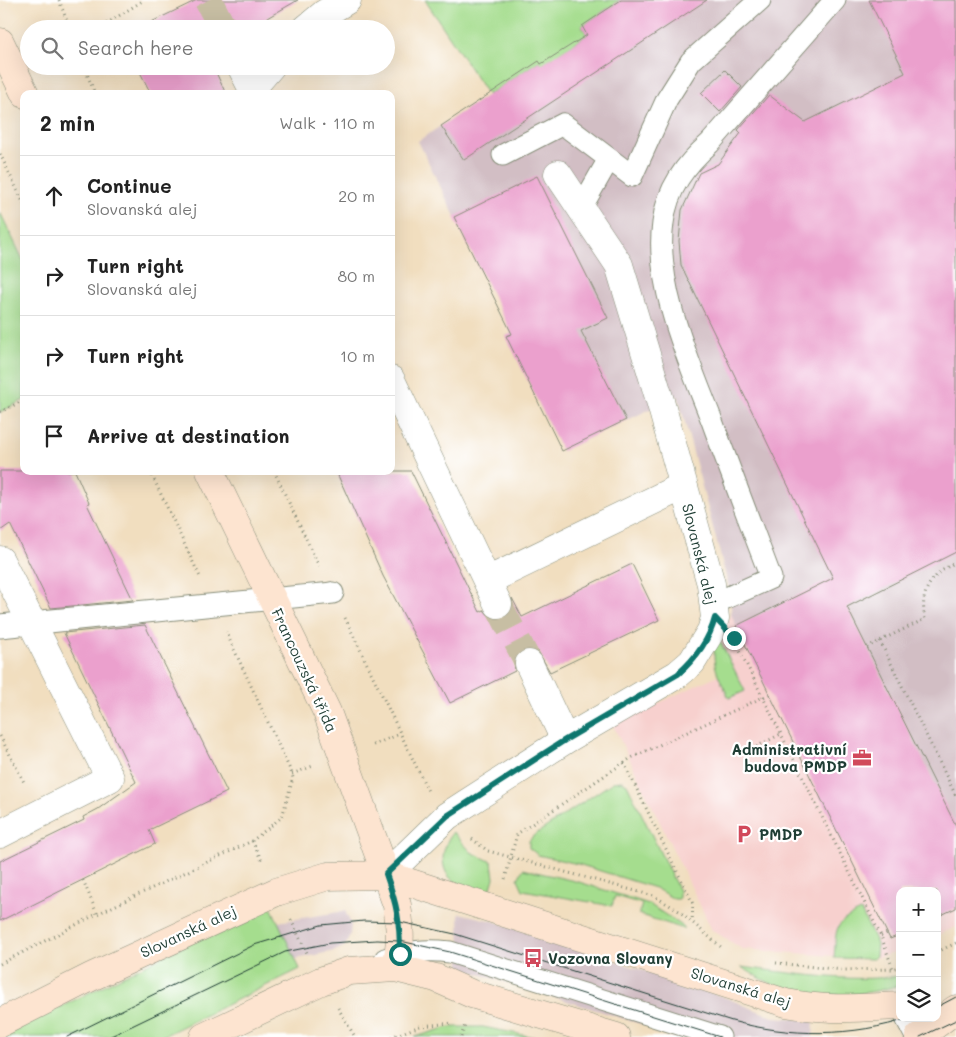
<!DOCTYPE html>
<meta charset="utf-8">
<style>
body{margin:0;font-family:Mali,sans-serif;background:#f6f6f6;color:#222}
.controls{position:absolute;right:15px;bottom:15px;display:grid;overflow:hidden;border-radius:10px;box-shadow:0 5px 20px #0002}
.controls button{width:45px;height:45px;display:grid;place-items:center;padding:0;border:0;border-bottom:1px solid #e0e0e0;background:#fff;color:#222;font:25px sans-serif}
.stop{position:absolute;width:15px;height:15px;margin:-11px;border:4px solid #0f766e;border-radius:50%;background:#fff}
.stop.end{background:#0f766e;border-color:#fff;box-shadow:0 1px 5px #0008}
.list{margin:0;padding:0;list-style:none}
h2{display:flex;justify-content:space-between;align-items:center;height:65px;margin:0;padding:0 20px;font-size:21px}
h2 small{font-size:16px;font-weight:400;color:#767676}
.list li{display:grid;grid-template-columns:32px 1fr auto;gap:15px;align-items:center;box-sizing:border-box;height:80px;padding:0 20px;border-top:1px solid #e0e0e0}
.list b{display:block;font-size:19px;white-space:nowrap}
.list p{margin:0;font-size:16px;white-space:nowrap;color:#767676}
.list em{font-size:16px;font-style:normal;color:#767676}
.icon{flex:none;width:28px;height:28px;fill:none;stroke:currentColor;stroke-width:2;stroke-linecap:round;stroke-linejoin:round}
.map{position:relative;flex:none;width:956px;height:1037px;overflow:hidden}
.search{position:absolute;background:#fff;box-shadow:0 5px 20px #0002;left:20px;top:20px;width:375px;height:55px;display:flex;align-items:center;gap:12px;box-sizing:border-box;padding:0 18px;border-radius:28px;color:#767676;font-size:19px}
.panel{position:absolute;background:#fff;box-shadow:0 5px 20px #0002;left:20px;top:90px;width:375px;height:385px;border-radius:10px}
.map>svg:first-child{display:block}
.built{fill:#f7d0ce}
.industrial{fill:#d2bec4}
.green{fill:#a5dd8e;stroke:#628d61}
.building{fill:#eba0cd}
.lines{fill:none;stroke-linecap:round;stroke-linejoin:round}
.street-tunnel{stroke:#c7bea3;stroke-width:28;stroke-dasharray:28 14;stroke-linecap:butt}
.lane-casing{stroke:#888e7a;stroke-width:23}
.street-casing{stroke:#888e7a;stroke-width:29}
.secondary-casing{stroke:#888e7a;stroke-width:29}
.path{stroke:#888e7a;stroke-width:3;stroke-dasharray:1 4;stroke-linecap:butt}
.lane{stroke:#fff;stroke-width:21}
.street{stroke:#fff;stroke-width:28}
.secondary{stroke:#fde4d0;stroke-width:28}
.tram{stroke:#1f3d34;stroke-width:1}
.route{stroke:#0f766e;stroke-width:6}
.labels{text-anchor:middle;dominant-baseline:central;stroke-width:4.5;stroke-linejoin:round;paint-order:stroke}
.street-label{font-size:15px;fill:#1f3d34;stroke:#fff}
.poi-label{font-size:15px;font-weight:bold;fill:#1f3d34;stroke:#fff;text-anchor:start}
</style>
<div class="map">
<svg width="956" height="1037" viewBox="0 0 956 1037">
<rect width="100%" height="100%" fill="#fff"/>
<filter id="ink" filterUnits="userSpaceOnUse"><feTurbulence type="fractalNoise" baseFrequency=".02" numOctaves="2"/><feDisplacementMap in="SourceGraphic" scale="10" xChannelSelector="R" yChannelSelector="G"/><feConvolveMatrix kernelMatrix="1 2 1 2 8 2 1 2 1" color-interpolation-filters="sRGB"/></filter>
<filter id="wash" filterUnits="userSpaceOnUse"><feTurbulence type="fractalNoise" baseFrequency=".0096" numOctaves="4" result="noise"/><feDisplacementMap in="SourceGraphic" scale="20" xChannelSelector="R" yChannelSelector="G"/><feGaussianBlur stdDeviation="1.12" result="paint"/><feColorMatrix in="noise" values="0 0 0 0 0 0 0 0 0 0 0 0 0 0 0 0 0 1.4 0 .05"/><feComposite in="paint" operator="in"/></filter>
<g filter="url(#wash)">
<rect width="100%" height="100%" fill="#f1debf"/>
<path class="built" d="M 833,578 L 956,826 L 956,927 L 937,935 L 937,891 L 900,891 L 900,951 L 873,959 L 742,949 L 712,930 L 613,725 L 718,675 L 713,656 L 731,614 L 736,626 Z"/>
<path class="industrial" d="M 621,0 L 956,0 L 956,826 L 833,578 L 736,626 L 731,614 L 731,595 L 678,396 L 562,451 L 506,336 L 512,333 L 418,141 L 539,61 L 542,64 L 587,35 L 582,26 Z
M 345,911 L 351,924 L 350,935 L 345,946 L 335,951 L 296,959 L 43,1037 L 278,922 Z
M 459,913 L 493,921 L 724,997 L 773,1017 L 814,1020 L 813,1037 L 683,1037 L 460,968 Z"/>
<path class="green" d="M 425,0 L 621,0 L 582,26 L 587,35 L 542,64 L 539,61 L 488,95 Z
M 0,212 L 24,262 L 24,400 L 0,412 Z
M 718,637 L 745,691 L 729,698 C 719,677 708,660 718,637 Z
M 622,781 L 627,784 L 679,891 L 679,899 L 674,899 L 655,888 L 578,864 L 538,855 L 529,848 L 529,841 L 533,836 L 613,782 Z
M 453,832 L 471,852 L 492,862 L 494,878 L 489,894 C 478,891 465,888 455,882 C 437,870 442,846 453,832 Z
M 523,869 L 579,882 L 649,904 L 684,927 L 684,929 L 641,915 L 639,914 L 642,904 L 615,896 L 612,906 L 523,890 L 518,879 Z
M 271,907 L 300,969 L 161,1037 L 0,1037 L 252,912 Z
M 861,911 L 877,944 L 876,956 L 873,959 L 834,958 C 837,928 832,924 861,911 Z
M 741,967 C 794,973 847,983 900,976 L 900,985 C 863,996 823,999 786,989 C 770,985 755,975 741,967 Z
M 449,1027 L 483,1027 L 534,1037 L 415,1037 Z"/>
<g id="blocks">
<path class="building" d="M 197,0 L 298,0 L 248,29 L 137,29 Z
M 621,0 L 707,0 L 464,160 L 441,126 L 539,61 L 541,64 L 587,35 L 582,26 Z
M 869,0 L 956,0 L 956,552 L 847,607 L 956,826 L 956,908 L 937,917 L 937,891 L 900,891 L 900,935 L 890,939 L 736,626 L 833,578 L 681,265 L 679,241 L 682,210 L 699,173 L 718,164 L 741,133 L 738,130 L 769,95 L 805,122 L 905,73 Z
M 137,66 L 213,66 L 226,94 L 151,94 Z
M 725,70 L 742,87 L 720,112 L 701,93 Z
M 537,176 L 608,318 L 581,331 L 626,420 L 562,451 L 506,336 L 512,334 L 454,217 Z
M 0,471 L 75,471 L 89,503 L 87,504 L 133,600 L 51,608 L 10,524 L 0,531 Z
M 336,471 L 411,471 L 480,612 L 484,610 L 490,617 L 497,620 L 505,618 L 511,612 L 513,606 L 512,598 L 522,617 L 632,564 L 659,620 L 550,672 L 538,651 L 531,649 L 523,650 L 516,655 L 514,662 L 515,671 L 450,703 L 383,576 Z
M 145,625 L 227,792 L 149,830 L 155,844 L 0,921 L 0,861 L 84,820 L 83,817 L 98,809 L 136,782 L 64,633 Z"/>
</g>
</g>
<g filter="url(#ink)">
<use href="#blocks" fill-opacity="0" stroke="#888e7a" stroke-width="1"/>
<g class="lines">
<path class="street-tunnel" d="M 208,0 L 223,29
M 498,604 L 529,664"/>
<g class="lane-casing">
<path id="lane" d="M 503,155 L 563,124 L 632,176 L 667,99 L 691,61 L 760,0
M 581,208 L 609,159
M 715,603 L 771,578 C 751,525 731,473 712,421 C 690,364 654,285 663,223 C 667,189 685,165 710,143 L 835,0
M 0,625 L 333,593 L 0,627
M 385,959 C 408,951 426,949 450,952 L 720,1037
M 906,1018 L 916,1037"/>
</g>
<g class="street-casing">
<path id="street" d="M 306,29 L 324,14 L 347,0
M 241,66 L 255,94
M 252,88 L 271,66
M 391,380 L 498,604
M 0,560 L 110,778 L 0,834
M 487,581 L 683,486
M 529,664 L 565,740
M 386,875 L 447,816 L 565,740 L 678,674 L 692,662 L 711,631 L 715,618 L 711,584 L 661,404 L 619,265 L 558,174"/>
</g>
<g class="secondary-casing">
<path id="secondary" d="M 0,42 L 25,94
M 210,471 L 327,712 L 397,905 C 400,926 402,947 395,968
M 0,1023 L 91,977 L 276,892 L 328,876 L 386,875 L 786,1003 C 830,1011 856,1008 900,1006
M 204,1037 L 321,981 L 349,971 L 395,968 L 436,978 L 472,994 L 616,1037
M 919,1037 L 956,1009"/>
</g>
<path class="path" d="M 59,0 L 70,29
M 98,29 L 144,0
M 84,66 L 95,94
M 0,154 L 24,204
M 0,412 L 24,400
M 150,471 L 200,577
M 274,471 L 319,566
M 345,618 L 428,791
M 880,641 L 956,796
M 738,647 L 881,936 L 893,969
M 867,647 L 925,619 C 919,590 932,575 956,562
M 0,736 L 25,784
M 373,745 L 400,734
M 752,749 L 781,734
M 624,763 L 693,904 L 692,922
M 292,774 L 313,766
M 472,839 L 488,851 L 654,896 L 679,911 L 721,947
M 252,841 L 263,863
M 505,879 L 517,834 L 631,758 L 770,694
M 83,880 L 97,914
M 291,920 L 307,953
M 881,936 L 887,933
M 937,952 L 956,943
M 776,963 L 844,970 L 893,969 L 900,967
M 0,964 L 97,914 L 252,841 L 282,817 L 293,778 L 292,774 L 226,632
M 338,1008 L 355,1037
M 391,1037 L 420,1026 L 453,1023
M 461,1037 L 465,1025"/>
<use href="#lane" class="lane"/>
<use href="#street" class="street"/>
<use href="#secondary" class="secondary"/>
<path class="tram" d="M 937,1007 L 956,997
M 67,1037 L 254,945 L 321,925 L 364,921 L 400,922 L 455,934 L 732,1021 C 789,1037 853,1037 910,1018
M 109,1037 L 285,952 L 330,943 L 377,940 L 400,941 L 450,952 L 720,1037
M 920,1037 L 956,1020"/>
</g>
</g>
<g class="lines" filter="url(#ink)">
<path class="route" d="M 400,954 C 400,921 397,905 386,874 L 447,816 L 565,740 L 678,674 C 696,658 709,641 715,618 L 734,638"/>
</g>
<defs>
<g id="office-bare" transform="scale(1.5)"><path d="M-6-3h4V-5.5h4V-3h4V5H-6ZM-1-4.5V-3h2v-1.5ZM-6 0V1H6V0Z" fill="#d1495b" stroke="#fff" stroke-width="2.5" paint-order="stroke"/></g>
<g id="parking-bare" transform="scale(1.5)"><path d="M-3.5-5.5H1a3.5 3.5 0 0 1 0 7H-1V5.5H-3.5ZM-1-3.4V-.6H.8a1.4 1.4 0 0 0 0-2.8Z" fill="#d1495b" stroke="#fff" stroke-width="2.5" paint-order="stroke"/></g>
<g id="bus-bare" transform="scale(1.5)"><path d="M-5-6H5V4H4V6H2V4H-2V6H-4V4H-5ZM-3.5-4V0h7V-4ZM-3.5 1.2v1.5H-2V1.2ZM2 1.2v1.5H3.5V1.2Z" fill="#d1495b" stroke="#fff" stroke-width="2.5" paint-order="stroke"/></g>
</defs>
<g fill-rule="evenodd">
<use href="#office-bare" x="862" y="758"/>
<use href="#parking-bare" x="744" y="834"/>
<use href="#bus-bare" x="533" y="958"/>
</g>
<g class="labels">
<g class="street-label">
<text transform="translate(700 554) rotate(76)">Slovanská alej</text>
<text transform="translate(305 670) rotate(65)">Francouzská třída</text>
<text transform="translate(188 931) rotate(-25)">Slovanská alej</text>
<text transform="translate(741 987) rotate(17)">Slovanská alej</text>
</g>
<g class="poi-label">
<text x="847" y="749" text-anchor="end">Administrativní<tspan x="847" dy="17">budova PMDP</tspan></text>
<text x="759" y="834">PMDP</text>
<text x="548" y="958">Vozovna Slovany</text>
</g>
</g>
</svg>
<div class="controls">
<button>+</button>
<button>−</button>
<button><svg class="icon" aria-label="layers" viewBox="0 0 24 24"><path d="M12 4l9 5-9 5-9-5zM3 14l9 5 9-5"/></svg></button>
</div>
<div class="stop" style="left:400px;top:954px"></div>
<div class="stop end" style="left:734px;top:638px"></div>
<div class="search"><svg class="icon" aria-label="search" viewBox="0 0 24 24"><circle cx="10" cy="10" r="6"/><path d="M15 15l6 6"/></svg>Search here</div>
<section class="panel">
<h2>2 min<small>Walk · 110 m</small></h2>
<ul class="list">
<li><svg class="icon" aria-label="ahead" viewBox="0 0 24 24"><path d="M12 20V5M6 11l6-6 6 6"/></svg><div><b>Continue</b><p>Slovanská alej</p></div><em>20 m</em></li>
<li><svg class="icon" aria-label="right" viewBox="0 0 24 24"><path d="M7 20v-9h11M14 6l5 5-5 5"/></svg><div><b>Turn right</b><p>Slovanská alej</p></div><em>80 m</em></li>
<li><svg class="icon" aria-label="right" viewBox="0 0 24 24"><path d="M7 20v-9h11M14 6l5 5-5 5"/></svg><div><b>Turn right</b></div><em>10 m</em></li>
<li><svg class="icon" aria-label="arrive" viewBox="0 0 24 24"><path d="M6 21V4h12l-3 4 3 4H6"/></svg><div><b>Arrive at destination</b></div></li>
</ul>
</section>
</div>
